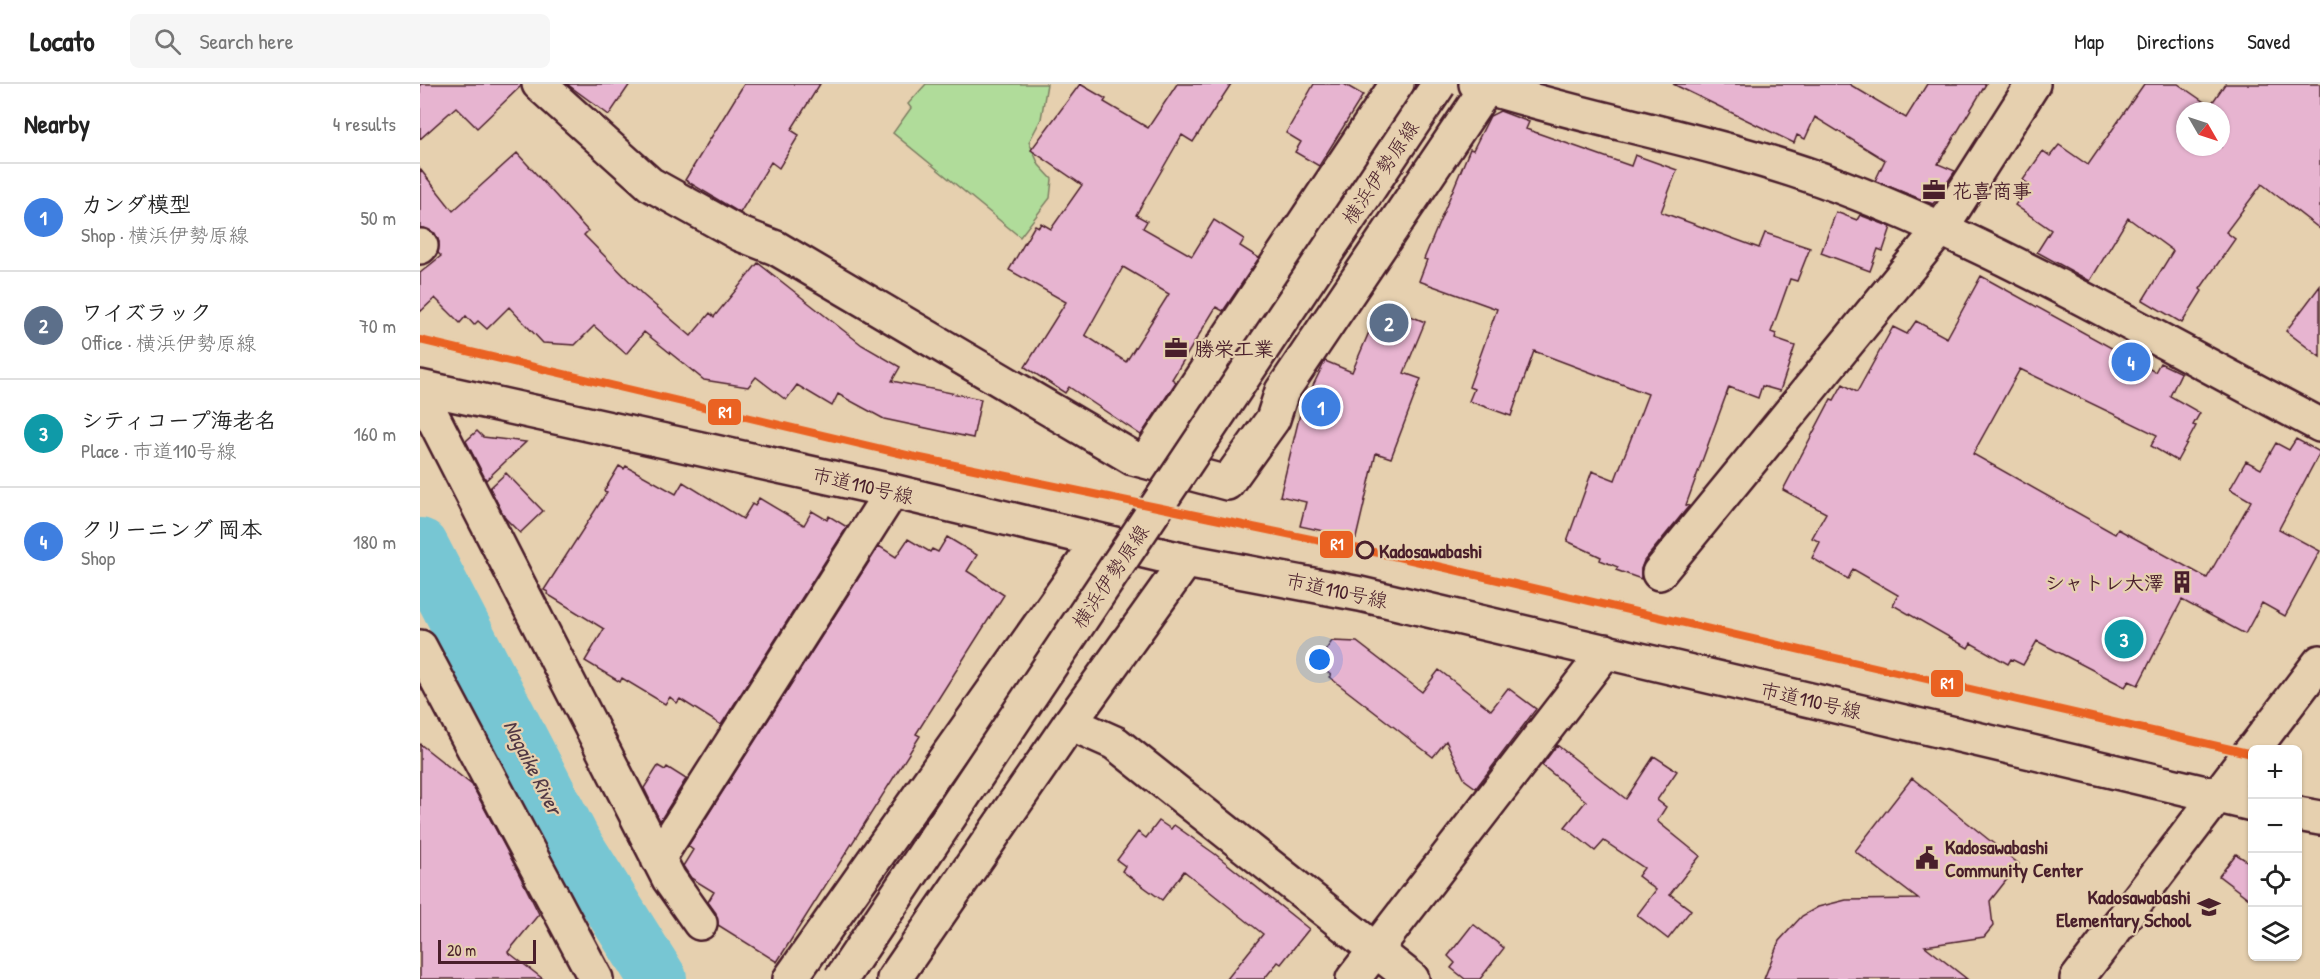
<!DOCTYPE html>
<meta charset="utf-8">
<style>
body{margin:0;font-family:"Patrick Hand","Klee One",sans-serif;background:#f6f6f6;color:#222}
.controls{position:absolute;right:18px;bottom:18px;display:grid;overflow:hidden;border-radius:9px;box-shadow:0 2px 4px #0004}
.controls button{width:54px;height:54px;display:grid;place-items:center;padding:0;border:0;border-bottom:2px solid #e0e0e0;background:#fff;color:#222;font:30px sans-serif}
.compass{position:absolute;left:1756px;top:18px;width:54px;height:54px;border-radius:50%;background:#fff;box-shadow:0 2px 4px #0004;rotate:129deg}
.scale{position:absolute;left:18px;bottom:15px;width:98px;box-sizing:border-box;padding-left:6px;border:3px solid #4a1f2b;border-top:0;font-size:16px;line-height:21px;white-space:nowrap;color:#4a1f2b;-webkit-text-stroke:4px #e6d0af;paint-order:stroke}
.you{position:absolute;left:900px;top:576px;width:21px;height:21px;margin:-15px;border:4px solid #fff;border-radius:50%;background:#1a73e8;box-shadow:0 0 0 9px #1a73e833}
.badge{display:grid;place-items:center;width:39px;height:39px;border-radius:50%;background:#4a1f2b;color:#fff;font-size:20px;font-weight:700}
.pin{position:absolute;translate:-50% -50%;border:3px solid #fff;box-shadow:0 2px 6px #0006}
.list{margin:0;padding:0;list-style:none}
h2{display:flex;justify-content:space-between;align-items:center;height:78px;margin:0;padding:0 24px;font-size:26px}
h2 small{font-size:20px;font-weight:400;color:#767676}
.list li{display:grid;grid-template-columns:39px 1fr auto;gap:18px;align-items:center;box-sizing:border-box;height:108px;padding:0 24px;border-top:2px solid #e0e0e0}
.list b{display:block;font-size:22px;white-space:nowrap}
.list p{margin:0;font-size:20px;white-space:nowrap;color:#767676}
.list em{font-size:20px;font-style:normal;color:#767676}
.icon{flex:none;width:33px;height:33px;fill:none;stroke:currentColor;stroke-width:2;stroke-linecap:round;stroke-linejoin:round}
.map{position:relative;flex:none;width:1900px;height:895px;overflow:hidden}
header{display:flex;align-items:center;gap:36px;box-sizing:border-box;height:84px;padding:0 30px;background:#fff;border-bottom:2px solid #e0e0e0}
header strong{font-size:28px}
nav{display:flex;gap:33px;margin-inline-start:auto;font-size:21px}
.search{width:420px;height:54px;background:#f6f6f6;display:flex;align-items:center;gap:15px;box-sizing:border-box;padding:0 21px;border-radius:9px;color:#767676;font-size:22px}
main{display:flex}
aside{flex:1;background:#fff}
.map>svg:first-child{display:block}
.green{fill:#b0dc9a;stroke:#7d7e62;stroke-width:1.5}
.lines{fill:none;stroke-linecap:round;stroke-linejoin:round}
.river{stroke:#77c6d3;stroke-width:58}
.building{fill:#e7b4d0;stroke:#4a1f2b;stroke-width:1.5;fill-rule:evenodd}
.minor-casing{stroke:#4a1f2b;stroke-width:38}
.major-casing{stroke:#4a1f2b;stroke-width:38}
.minor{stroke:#e6d0af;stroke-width:33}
.major{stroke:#e6d0af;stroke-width:33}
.major-bridge-casing{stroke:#4a1f2b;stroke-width:38;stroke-linecap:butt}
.major-bridge{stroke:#e6d0af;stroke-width:33}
.rail-1-casing{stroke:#e6d0af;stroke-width:12}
.rail-1{stroke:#ea6222;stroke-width:8}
.stop-dot{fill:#e6d0af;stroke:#4a1f2b;stroke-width:3}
.labels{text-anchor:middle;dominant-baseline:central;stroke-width:4.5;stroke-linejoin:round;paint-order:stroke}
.street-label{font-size:20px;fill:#4a1f2b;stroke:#e6d0af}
.poi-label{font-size:20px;font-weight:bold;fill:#4a1f2b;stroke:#e6d0af;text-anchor:start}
.stop-label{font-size:20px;font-weight:bold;fill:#4a1f2b;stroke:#e6d0af;text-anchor:start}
.water-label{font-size:21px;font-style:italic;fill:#513844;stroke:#e6d0af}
.line-badge{stroke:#e6d0af;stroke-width:2}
.badge-label{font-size:16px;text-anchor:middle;font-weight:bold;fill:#fff}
</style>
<header>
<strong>Locato</strong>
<div class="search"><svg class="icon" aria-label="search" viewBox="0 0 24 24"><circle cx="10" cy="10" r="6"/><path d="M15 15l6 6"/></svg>Search here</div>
<nav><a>Map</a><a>Directions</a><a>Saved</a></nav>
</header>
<main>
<aside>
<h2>Nearby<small>4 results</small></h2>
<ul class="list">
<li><span class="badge" style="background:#3f7fe0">1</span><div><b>カンダ模型</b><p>Shop · 横浜伊勢原線</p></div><em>50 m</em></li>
<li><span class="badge" style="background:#5c6f8a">2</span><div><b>ワイズラック</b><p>Office · 横浜伊勢原線</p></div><em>70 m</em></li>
<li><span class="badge" style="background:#0f9aa8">3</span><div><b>シティコープ海老名</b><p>Place · 市道110号線</p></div><em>160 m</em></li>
<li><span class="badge" style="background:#3f7fe0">4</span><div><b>クリーニング 岡本</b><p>Shop</p></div><em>180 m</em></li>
</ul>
</aside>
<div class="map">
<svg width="1900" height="895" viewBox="0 0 1900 895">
<rect width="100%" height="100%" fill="#e6d0af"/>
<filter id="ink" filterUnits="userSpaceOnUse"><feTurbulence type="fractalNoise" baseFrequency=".0167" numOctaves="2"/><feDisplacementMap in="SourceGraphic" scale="12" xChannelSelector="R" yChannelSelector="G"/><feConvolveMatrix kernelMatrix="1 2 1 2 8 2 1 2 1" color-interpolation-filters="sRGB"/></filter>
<g filter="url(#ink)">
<path class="green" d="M 506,0 L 627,0 L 621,35 L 609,58 L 619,81 L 632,95 L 630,114 L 600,153 L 473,49 L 491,24 L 488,20 Z"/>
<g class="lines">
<path class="river" d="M 0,463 L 152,758 L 238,895"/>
</g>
<path class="building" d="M 0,0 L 101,0 L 101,2 L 57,44 L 36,23 L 0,55 Z
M 147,0 L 210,0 L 189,31 Z
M 324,0 L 400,0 L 371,46 L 379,51 L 359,84 L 351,78 L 320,129 L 265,96 Z
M 660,0 L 686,15 L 684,18 L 728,44 L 757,0 L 811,0 L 773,58 L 762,51 L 716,131 L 727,137 L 723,144 L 772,172 L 794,136 L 824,155 L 820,162 L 839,174 L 803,227 L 796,223 L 752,295 L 756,298 L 721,351 L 649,303 L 645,309 L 605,283 L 646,218 L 589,186 L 615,141 L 619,143 L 621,139 L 631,145 L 662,101 L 611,66 ZM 703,183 L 749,210 L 706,278 L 665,251 Z
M 894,0 L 924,0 L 943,11 L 899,82 L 875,68 L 881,58 L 866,49 Z
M 1253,0 L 1429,0 L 1486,34 L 1507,0 L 1566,0 L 1518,80 L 1535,87 L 1513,120 L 1455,97 L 1465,76 L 1395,33 L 1385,55 L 1377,51 L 1374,59 Z
M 1724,0 L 1758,0 L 1790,22 L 1805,0 L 1900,0 L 1900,145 L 1842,100 L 1806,148 L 1815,155 L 1780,205 L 1782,207 L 1762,239 L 1723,216 L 1753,167 L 1708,134 L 1670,197 L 1617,168 L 1631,146 L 1595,121 L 1610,101 L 1603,96 L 1623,67 L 1630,72 L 1639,61 L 1668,81 ZM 1765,27 L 1801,27 L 1801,63 L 1765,63 Z
M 1080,27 L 1109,38 L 1106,45 L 1211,82 L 1215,71 L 1257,86 L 1241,128 L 1339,164 L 1345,149 L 1390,164 L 1377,197 L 1370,195 L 1351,248 L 1356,250 L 1355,255 L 1375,262 L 1360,307 L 1342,302 L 1338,314 L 1309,303 L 1266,421 L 1269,422 L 1224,477 L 1221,485 L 1221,495 L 1196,486 L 1198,483 L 1180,476 L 1181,473 L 1147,457 L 1172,387 L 1195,396 L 1228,310 L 1114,267 L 1091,332 L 1049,317 L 1054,305 L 1049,303 L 1077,225 L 999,197 L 1007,176 L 1004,175 L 1050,65 L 1053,66 L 1070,32 Z
M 97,69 L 168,147 L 164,151 L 223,211 L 271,252 L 290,229 L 294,233 L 338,179 L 442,261 L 480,283 L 472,297 L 561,315 L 553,354 L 464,335 L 418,310 L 412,322 L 377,301 L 366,316 L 336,293 L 328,303 L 284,296 L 224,248 L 206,270 L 174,242 L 155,261 L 123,259 L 89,223 L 67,245 L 58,237 L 54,241 L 46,232 L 40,239 L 15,214 L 0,228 L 0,189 L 21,172 L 18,169 L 19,158 L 15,149 L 0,144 L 0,85 L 33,127 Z
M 1416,128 L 1437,136 L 1440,131 L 1471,143 L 1463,167 L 1458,165 L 1450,187 L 1401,169 Z
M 1561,192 L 1735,288 L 1740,279 L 1761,289 L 1750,312 L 1780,329 L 1773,341 L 1776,342 L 1757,377 L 1731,362 L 1737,351 L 1600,285 L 1553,370 L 1695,450 L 1698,445 L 1787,494 L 1831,417 L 1810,405 L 1826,377 L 1841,385 L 1856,359 L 1869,366 L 1876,355 L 1900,368 L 1859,445 L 1900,467 L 1865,532 L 1842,519 L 1825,550 L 1762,516 L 1718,601 L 1709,597 L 1705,603 L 1617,557 L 1603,581 L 1591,575 L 1588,580 L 1551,559 L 1548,564 L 1473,521 L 1478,511 L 1433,485 L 1428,495 L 1392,474 L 1400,458 L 1392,454 L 1406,429 L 1363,406 L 1411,315 L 1414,316 L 1423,300 L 1437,308 L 1473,243 L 1487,250 L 1496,237 L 1527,254 Z
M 1900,202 L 1900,273 L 1866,247 Z
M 961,220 L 1005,238 L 984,289 L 1001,295 L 971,374 L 956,369 L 936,454 L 880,442 L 886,418 L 860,412 L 881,326 L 905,277 L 932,288 Z
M 57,347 L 63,353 L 106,358 L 66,396 L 46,357 Z
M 199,382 L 204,385 L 206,382 L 256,410 L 263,398 L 323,435 L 332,420 L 335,422 L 339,414 L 384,441 L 392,427 L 407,436 L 409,432 L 427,443 L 301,641 L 260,615 L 257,619 L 250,613 L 245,620 L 202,594 L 200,598 L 165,577 L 184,545 L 127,510 L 128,508 L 124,506 L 187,408 L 184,407 Z
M 86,389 L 123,427 L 100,449 L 85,434 L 70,404 Z
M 527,453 L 557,471 L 547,487 L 584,511 L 496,650 L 500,652 L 357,878 L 298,841 L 296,829 L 288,818 L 294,808 L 271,794 L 263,782 L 273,766 L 268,762 L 459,462 L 476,473 L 488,455 L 510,468 L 512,465 L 518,468 Z
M 912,557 L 937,558 L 1002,608 L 1019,586 L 1071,626 L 1088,604 L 1116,625 L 1056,704 L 1045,696 L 1026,657 L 1013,673 L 909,593 L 911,591 L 896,580 Z
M 0,660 L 52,701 L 94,780 L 119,830 L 88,868 L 123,895 L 0,895 Z
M 1137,661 L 1206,715 L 1234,672 L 1257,687 L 1237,716 L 1246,723 L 1237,737 L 1280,772 L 1250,810 L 1271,826 L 1248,855 L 1217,831 L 1236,806 L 1218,792 L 1224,784 L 1184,757 L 1175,767 L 1145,743 L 1166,717 L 1122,681 Z
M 238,682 L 245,686 L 247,683 L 266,695 L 240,737 L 224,704 Z
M 1492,694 L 1599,780 L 1570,817 L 1573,842 L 1564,853 L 1505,862 L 1547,895 L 1344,895 L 1359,857 L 1382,832 L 1398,823 L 1426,816 L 1498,815 L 1435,767 Z
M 739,737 L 751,745 L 754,741 L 795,770 L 889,845 L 861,880 L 858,878 L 844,895 L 807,895 L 843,850 L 764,787 L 742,816 L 702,787 L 705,782 L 697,776 L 718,748 L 726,754 Z
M 1816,770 L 1833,781 L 1833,818 L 1799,792 Z
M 1053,840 L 1084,864 L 1060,895 L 1045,895 L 1031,884 L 1035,879 L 1028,872 Z"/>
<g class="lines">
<g class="minor-casing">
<path id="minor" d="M 119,0 L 230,100 L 320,150 L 356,164 L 713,374 L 807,399 L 853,335 L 862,307 L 871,294 L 1069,0
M 1056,0 C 1175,38 1301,57 1419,102 C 1584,165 1743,259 1900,341
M 0,163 L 1,162
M 0,303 L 472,407 L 766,477 L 940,510 L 1832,720
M 0,308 L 249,795 L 280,839
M 726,377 L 977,0
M 1239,489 L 1522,143 L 1613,0
M 0,563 L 176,895
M 650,639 L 695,659 L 992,895
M 1833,666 L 1900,578
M 1878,730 L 1900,734
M 238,775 L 472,407
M 933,895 L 1186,567
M 1657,895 L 1832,666"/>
</g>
<g class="major-casing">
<path id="major" d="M 370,895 L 679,457
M 474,895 L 650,639 L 766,477"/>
</g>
<use href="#minor" class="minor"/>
<use href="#major" class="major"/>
<g class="major-bridge-casing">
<path id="major-bridge" d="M 421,895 L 1019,0"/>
</g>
<use href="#major-bridge" class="major-bridge"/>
<g class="rail-1-casing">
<path id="rail-1" d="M 0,256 L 491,372 L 978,473 L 1832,670"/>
</g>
<use href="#rail-1" class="rail-1"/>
</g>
</g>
<defs>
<g id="office-bare" transform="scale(1.8)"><path d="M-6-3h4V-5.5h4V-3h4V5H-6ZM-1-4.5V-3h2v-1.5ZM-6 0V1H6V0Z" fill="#4a1f2b" stroke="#e6d0af" stroke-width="2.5" paint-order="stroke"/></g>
<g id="building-bare" transform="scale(1.8)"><path d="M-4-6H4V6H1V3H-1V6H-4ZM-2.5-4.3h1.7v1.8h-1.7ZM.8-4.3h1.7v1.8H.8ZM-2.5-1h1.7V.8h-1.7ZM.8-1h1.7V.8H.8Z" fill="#4a1f2b" stroke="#e6d0af" stroke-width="2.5" paint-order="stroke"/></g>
<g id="civic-bare" transform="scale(1.8)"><path d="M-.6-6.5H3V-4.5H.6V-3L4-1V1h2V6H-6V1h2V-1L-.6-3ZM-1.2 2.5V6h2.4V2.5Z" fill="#4a1f2b" stroke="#e6d0af" stroke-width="2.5" paint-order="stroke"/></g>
<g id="school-bare" transform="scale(1.8)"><path d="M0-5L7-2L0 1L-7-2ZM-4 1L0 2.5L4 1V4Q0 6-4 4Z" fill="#4a1f2b" stroke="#e6d0af" stroke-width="2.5" paint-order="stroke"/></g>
</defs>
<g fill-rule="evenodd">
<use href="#office-bare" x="1514" y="106"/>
<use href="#office-bare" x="756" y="264"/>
<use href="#building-bare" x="1762" y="498"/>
<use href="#civic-bare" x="1507" y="774"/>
<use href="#school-bare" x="1789" y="823"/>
</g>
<circle class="stop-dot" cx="945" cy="466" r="8"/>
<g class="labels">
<g class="street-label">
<text transform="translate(960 88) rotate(-56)">横浜伊勢原線</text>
<text transform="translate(443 401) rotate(13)">市道110号線</text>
<text transform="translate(690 492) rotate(-56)">横浜伊勢原線</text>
<text transform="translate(917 506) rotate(12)">市道110号線</text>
<text transform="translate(1391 616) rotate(13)">市道110号線</text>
</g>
<g class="poi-label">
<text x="1532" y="106">花喜商事</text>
<text x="774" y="264">勝栄工業</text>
<text x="1744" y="498" text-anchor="end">シャトレ大澤</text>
<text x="1525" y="762">Kadosawabashi<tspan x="1525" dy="23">Community Center</tspan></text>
<text x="1771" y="812" text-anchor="end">Kadosawabashi<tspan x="1771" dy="23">Elementary School</tspan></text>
</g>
<g class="stop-label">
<text x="959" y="466">Kadosawabashi</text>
</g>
<g class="water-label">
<text transform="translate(113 683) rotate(63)">Nagaike River</text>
</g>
</g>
<g class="line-badge">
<rect x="287" y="314" width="35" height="28" rx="6" fill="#ea6222"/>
<rect x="899" y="446" width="35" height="29" rx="6" fill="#ea6222"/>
<rect x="1510" y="585" width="34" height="29" rx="6" fill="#ea6222"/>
</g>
<g class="badge-label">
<text x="305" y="334">R1</text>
<text x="917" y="466">R1</text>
<text x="1527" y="605">R1</text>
</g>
</svg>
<div class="controls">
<button>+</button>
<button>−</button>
<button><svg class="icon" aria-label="locate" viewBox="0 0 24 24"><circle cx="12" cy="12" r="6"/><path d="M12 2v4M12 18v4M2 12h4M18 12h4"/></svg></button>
<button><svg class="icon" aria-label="layers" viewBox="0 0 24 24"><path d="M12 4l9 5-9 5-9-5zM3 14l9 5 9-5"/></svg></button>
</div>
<svg class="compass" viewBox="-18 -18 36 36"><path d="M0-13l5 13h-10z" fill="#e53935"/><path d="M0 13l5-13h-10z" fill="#767676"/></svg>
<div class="scale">20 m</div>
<div class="you"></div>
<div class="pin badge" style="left:901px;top:323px;background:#3f7fe0">1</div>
<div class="pin badge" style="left:969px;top:239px;background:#5c6f8a">2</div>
<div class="pin badge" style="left:1704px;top:555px;background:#0f9aa8">3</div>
<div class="pin badge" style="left:1711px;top:278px;background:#3f7fe0">4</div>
</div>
</main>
